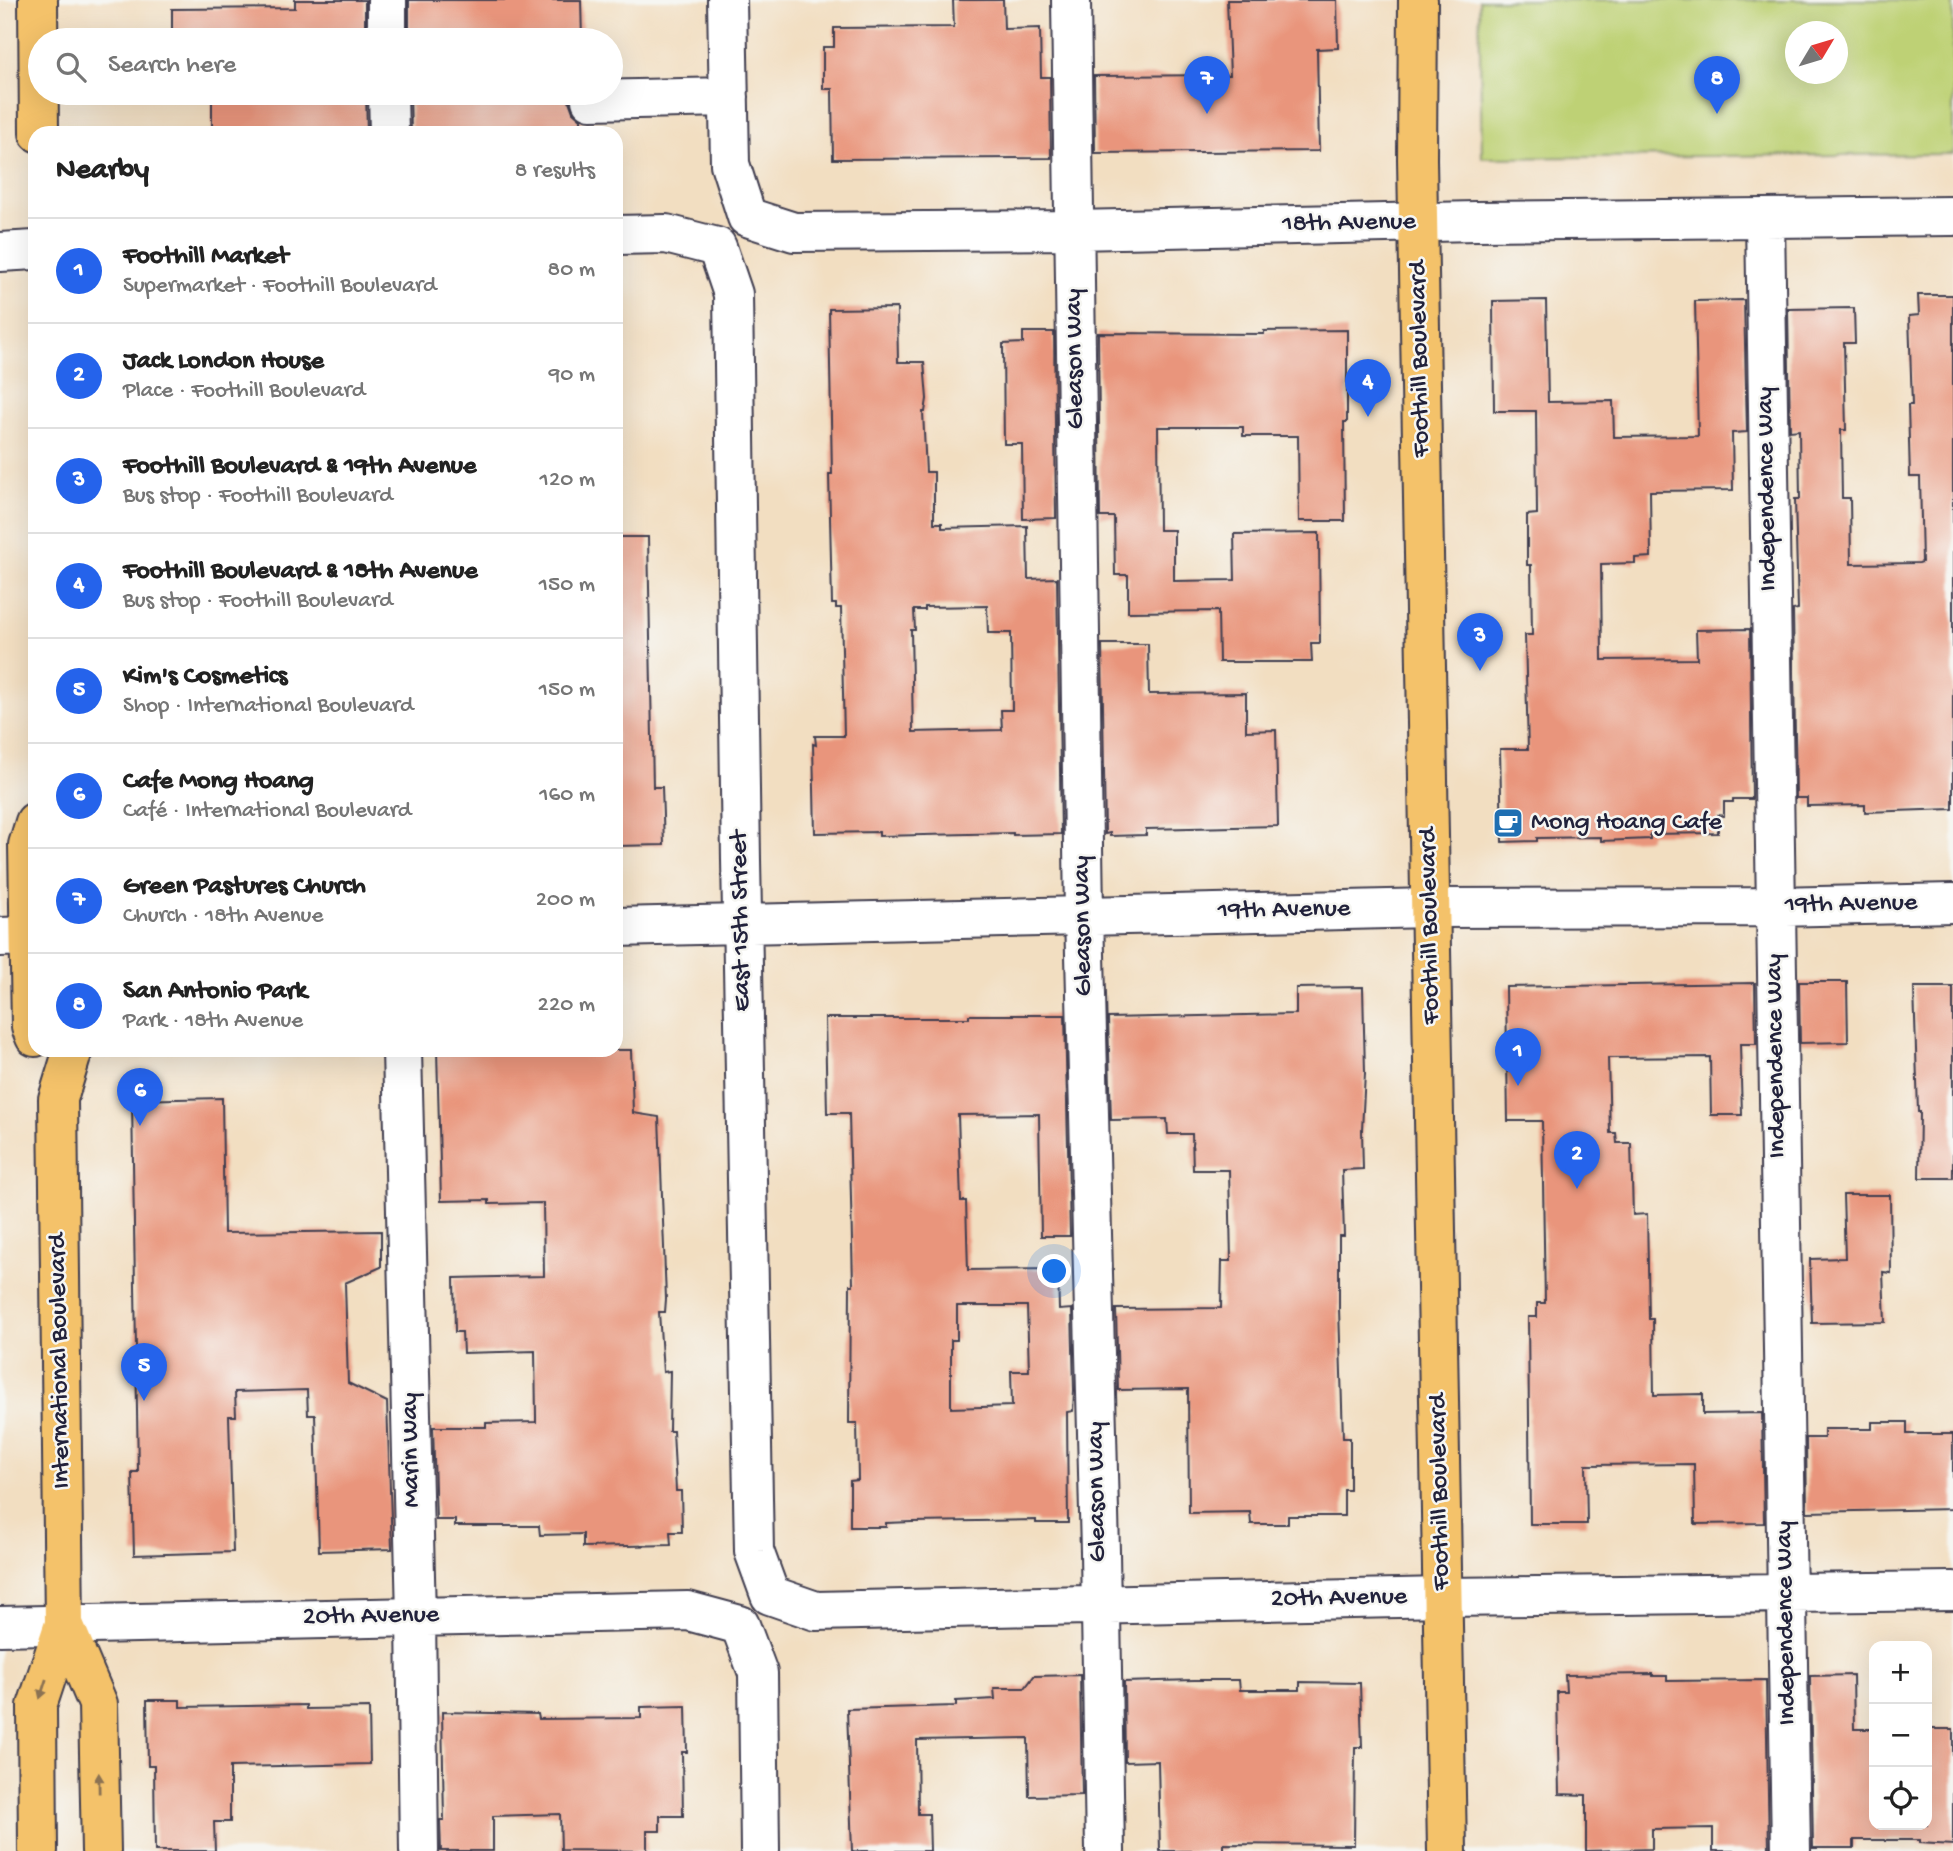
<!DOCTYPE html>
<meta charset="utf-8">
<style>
body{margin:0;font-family:"Gochi Hand",sans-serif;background:#f2f2f2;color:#222}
.controls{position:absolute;right:21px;bottom:21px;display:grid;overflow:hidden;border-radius:14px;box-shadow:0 7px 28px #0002}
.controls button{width:63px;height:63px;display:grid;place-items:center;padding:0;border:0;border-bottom:2px solid #e0e0e0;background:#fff;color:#222;font:35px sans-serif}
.compass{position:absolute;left:1785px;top:21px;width:63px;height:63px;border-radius:50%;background:#fff;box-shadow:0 7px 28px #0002;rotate:52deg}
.you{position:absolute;left:1055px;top:1272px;width:24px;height:24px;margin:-18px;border:5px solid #fff;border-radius:50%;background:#1a73e8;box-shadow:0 0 0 10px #1a73e833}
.badge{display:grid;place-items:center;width:46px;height:46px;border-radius:50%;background:#2563eb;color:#fff;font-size:23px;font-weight:700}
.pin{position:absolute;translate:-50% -58px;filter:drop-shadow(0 2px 4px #0008)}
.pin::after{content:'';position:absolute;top:37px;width:24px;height:21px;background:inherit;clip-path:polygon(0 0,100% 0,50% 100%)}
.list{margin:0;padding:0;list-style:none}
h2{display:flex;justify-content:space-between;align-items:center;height:91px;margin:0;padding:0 28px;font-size:30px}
h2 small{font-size:23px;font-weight:400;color:#767676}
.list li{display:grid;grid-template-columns:46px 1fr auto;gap:21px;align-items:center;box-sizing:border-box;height:105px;padding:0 28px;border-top:2px solid #e0e0e0}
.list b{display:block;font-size:26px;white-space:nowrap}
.list p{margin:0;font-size:23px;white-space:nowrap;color:#767676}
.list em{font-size:23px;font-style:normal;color:#767676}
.icon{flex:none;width:38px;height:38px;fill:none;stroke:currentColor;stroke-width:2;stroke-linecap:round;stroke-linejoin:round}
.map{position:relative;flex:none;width:1953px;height:1851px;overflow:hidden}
.search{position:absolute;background:#fff;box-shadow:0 7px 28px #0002;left:28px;top:28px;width:595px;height:77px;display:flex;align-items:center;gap:18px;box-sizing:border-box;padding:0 24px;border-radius:38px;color:#767676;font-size:26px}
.panel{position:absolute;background:#fff;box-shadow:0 7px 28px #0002;left:28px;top:126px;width:595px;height:931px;border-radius:21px}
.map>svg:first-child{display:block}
.green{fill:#bed175;stroke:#707a58;stroke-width:2;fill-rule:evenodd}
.building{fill:#e9957b;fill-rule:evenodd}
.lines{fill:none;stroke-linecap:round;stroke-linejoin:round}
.minor-casing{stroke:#413e4f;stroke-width:42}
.major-casing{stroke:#413e4f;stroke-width:42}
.minor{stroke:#fff;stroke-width:38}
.major{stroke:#f4c26a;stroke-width:38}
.oneway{fill:#8b7252}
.labels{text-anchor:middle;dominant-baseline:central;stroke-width:5;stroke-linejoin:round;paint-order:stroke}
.street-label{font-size:26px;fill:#22223b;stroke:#f6f6f2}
.poi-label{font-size:26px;fill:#22223b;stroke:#f6f6f2;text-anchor:start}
</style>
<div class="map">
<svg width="1953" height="1851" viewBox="0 0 1953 1851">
<rect width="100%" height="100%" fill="#f6f6f2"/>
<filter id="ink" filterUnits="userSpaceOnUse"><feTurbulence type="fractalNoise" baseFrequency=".0143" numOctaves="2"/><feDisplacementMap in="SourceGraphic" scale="14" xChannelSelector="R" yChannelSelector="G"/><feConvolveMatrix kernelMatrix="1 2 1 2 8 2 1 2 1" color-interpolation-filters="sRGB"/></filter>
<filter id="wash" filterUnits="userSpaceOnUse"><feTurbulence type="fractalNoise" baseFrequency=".00686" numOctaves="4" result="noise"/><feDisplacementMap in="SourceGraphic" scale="28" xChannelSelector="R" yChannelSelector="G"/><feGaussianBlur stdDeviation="1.57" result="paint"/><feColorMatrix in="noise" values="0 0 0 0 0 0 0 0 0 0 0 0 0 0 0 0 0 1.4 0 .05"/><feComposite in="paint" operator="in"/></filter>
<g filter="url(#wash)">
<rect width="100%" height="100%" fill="#f2dec1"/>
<path class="green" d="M 1479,0 L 1953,0 L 1953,154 L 1482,158 ZM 1796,32 L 1838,32 L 1838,74 L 1796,74 Z"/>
<g id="blocks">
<path class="building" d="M 295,0 L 365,0 L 365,40 L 172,40 L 172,9 L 295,8 Z
M 409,0 L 581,0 L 582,40 L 409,40 Z
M 953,0 L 1003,0 L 1004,29 L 1040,28 L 1041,77 L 1050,77 L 1051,158 L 833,159 L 832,89 L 823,89 L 823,47 L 834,47 L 834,28 L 954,27 Z
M 1227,0 L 1337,0 L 1338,48 L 1317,49 L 1319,151 L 1095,153 L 1094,76 L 1230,75 Z
M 212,93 L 366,93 L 367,133 L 212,133 Z
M 410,93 L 571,93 L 569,101 L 573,112 L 581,119 L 581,133 L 411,133 Z
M 1918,295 L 1953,295 L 1953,809 L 1865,812 L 1865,805 L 1807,806 L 1807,798 L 1796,798 L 1793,610 L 1798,609 L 1795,499 L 1800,499 L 1799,430 L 1790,431 L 1788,309 L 1854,308 L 1855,343 L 1844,343 L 1846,430 L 1841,430 L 1842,498 L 1850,498 L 1851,564 L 1919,563 L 1922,562 L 1920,477 L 1910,477 L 1908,405 L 1912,405 L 1909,316 L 1919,315 Z
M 1546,300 L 1548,402 L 1613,401 L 1614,437 L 1698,436 L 1695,301 L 1744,300 L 1747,432 L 1732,433 L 1733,490 L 1650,491 L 1651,557 L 1635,558 L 1635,563 L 1601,564 L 1602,660 L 1697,659 L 1696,630 L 1750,629 L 1752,799 L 1733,799 L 1733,802 L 1724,802 L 1724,816 L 1718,815 L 1718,833 L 1650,834 L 1650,839 L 1601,841 L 1601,837 L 1537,838 L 1537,841 L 1502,842 L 1500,749 L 1528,749 L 1525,635 L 1532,635 L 1531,565 L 1527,565 L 1527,515 L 1537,514 L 1536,411 L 1494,411 L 1493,301 Z
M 897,308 L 898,362 L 924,362 L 927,399 L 925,412 L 923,412 L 926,472 L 934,472 L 934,523 L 942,523 L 942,528 L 1027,526 L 1028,579 L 1057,578 L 1061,834 L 1013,835 L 1013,833 L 879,836 L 879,832 L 815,833 L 813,744 L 816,745 L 815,736 L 844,736 L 841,608 L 836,608 L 836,604 L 832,604 L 829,474 L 832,474 L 829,309 ZM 987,606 L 988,633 L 1011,633 L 1012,710 L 1001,710 L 1002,730 L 913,732 L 911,630 L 915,630 L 914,610 L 925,610 L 925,607 Z
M 1347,330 L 1347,422 L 1344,422 L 1345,521 L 1299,521 L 1298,436 L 1243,436 L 1243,427 L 1158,427 L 1159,530 L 1174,530 L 1174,581 L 1235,580 L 1234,534 L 1319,533 L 1320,643 L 1311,643 L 1312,662 L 1219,662 L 1218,611 L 1128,612 L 1128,575 L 1115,575 L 1114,517 L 1100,517 L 1098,333 L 1264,334 L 1264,331 Z
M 1023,332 L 1054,332 L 1056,518 L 1023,519 L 1022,444 L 1004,444 L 1003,344 L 1023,343 Z
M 616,537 L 648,537 L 653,787 L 662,787 L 664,845 L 616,846 Z
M 1102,644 L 1148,644 L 1149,694 L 1246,693 L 1246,731 L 1276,730 L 1278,826 L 1146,829 L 1146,835 L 1110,836 L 1110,833 L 1105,834 Z
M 1799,982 L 1847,982 L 1848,1042 L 1800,1043 Z
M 1755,983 L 1756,1044 L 1740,1044 L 1742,1115 L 1711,1115 L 1710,1057 L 1608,1058 L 1610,1133 L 1616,1133 L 1617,1143 L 1631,1143 L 1633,1215 L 1647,1214 L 1649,1319 L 1653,1319 L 1654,1395 L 1703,1394 L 1703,1414 L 1762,1413 L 1764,1523 L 1695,1524 L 1694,1464 L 1586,1465 L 1587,1524 L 1530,1524 L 1528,1317 L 1537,1317 L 1537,1303 L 1545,1303 L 1542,1121 L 1508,1121 L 1506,987 Z
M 1363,987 L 1365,1073 L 1362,1130 L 1363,1169 L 1342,1170 L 1344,1236 L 1339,1236 L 1339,1308 L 1343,1438 L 1350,1438 L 1350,1490 L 1344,1490 L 1344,1516 L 1288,1516 L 1288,1524 L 1251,1524 L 1250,1512 L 1189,1513 L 1188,1389 L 1118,1390 L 1116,1309 L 1221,1308 L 1222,1261 L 1231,1261 L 1229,1170 L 1193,1170 L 1192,1134 L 1168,1134 L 1167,1119 L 1111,1120 L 1108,1018 L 1296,1014 L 1296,988 Z
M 1914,987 L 1953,987 L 1953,1178 L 1919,1178 L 1920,1112 L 1918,1112 Z
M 969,1015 L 1065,1015 L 1070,1236 L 1041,1236 L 1039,1114 L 958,1115 L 961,1201 L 966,1201 L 968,1270 L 1058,1269 L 1059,1310 L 1072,1309 L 1074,1390 L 1073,1411 L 1067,1412 L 1068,1523 L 1036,1523 L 1036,1520 L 912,1522 L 886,1523 L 886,1527 L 850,1527 L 850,1481 L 858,1480 L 857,1423 L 849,1423 L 850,1285 L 853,1285 L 849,1113 L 827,1113 L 825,1018 L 969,1018 ZM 957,1306 L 1027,1306 L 1029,1371 L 1011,1371 L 1012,1406 L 951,1408 L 951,1340 L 957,1340 Z
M 437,1050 L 631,1050 L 633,1113 L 659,1117 L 666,1299 L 665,1312 L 659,1312 L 663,1372 L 670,1371 L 669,1431 L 673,1431 L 676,1491 L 681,1491 L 682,1532 L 670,1532 L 671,1545 L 583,1547 L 583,1534 L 540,1535 L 539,1526 L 455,1526 L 455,1520 L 436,1520 L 433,1427 L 486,1427 L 486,1423 L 536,1422 L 536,1416 L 535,1351 L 463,1353 L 462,1332 L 455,1332 L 454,1278 L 544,1276 L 543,1203 L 489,1204 L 489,1200 L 441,1201 Z
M 222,1098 L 224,1233 L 381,1231 L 381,1267 L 345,1283 L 348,1383 L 387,1402 L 392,1549 L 319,1551 L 315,1415 L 308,1415 L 307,1390 L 235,1392 L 236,1416 L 229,1416 L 233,1552 L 134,1555 L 132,1472 L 138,1472 L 132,1100 Z
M 1843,1195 L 1890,1195 L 1891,1273 L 1883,1272 L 1885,1322 L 1812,1323 L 1810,1259 L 1845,1258 Z
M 1872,1422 L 1907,1422 L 1907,1434 L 1953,1434 L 1953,1509 L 1807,1512 L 1806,1438 L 1824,1438 L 1824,1429 L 1872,1429 Z
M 1653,1674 L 1653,1676 L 1667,1676 L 1667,1681 L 1766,1680 L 1769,1851 L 1713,1851 L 1713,1828 L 1652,1829 L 1652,1849 L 1586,1851 L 1586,1795 L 1559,1794 L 1557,1692 L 1566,1692 L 1565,1675 Z
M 1080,1675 L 1082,1795 L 1029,1796 L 1028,1738 L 917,1740 L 918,1814 L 929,1814 L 930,1851 L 852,1851 L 847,1709 L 956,1706 L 956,1701 L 995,1699 L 994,1688 L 1025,1688 L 1034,1676 Z
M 1853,1675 L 1854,1729 L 1874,1729 L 1874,1825 L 1927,1825 L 1927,1729 L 1953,1729 L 1953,1845 L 1919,1843 L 1919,1840 L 1854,1840 L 1854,1848 L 1813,1848 L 1810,1676 Z
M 1194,1680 L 1239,1680 L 1240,1690 L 1300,1690 L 1300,1682 L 1360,1683 L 1362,1747 L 1355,1747 L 1354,1845 L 1223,1844 L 1223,1851 L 1160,1851 L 1158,1761 L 1125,1762 L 1124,1682 Z
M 147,1700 L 180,1700 L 180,1707 L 306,1705 L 306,1709 L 369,1708 L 370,1764 L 230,1767 L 230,1822 L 214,1822 L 215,1851 L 155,1851 L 154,1766 L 148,1766 Z
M 686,1706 L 687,1752 L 682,1752 L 683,1816 L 660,1816 L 660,1831 L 647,1831 L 647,1851 L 561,1850 L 560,1814 L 493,1816 L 493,1851 L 441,1851 L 440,1820 L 444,1820 L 442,1712 L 538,1714 L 539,1719 L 641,1718 L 641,1707 Z"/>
</g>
</g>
<g filter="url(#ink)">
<use href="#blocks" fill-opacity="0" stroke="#413e4f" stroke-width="2"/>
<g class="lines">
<g class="minor-casing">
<path id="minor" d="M 387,0 L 387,40
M 727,0 L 730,164 L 747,217 L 794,232 L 1075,230 L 1476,221 L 1953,216
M 1071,0 L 1084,915 L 1100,1552 L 1105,1851
M 388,93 L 389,133
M 591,100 L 729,97
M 1765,219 L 1791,1851
M 616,235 L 666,234 L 717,247 L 733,294 L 741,860 L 754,1551 L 770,1595 L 816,1611 L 1443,1597 L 1953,1591
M 0,252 L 35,250
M 616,927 L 1430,908 L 1775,907 L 1953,903
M 0,937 L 29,936
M 402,1050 L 416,1616 L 419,1851
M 0,1626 L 688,1611 L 740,1625 L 758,1673 L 760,1851"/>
</g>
<g class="major-casing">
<path id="major" d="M 38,0 L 39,133
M 1418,0 L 1417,159 L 1447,1851
M 35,822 L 28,845 L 31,1027 L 35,1037
M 64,1624 L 98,1704 L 101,1851
M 38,1851 L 37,1706 L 64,1624 L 58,1099 L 73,1050"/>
</g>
<use href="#minor" class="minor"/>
<use href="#major" class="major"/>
</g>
<defs><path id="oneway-solid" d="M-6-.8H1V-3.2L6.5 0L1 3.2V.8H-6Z" transform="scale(1.75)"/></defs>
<g class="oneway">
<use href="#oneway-solid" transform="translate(43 1689) rotate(108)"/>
<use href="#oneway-solid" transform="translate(99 1783) rotate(-91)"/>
</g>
</g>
<defs>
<g id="cafe-square" transform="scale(1.575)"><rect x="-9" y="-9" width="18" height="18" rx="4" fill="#1f6fb2" stroke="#f6f6f2"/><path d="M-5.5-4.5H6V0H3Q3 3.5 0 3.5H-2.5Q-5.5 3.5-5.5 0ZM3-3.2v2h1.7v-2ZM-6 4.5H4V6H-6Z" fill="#fff"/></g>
</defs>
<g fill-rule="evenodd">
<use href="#cafe-square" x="1508" y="823"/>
</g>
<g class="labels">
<g class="street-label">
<text transform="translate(1349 224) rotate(-1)">18th Avenue</text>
<text transform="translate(1076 359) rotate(-91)">Gleason Way</text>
<text transform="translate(1421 359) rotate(-91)">Foothill Boulevard</text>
<text transform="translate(1768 489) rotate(-91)">Independence Way</text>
<text transform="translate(1851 905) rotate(-1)">19th Avenue</text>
<text transform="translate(1284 911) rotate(-1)">19th Avenue</text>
<text transform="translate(742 921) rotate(-91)">East 15th Street</text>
<text transform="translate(1084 926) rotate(-91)">Gleason Way</text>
<text transform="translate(1431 926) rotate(-91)">Foothill Boulevard</text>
<text transform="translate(1777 1056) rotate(-91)">Independence Way</text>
<text transform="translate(61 1361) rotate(-91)">International Boulevard</text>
<text transform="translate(412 1450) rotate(-91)">Marin Way</text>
<text transform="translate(1098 1492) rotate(-91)">Gleason Way</text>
<text transform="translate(1441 1492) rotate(-91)">Foothill Boulevard</text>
<text transform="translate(1339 1599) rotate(-1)">20th Avenue</text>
<text transform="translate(371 1617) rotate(-1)">20th Avenue</text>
<text transform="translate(1787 1623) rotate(-91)">Independence Way</text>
</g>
<g class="poi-label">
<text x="1531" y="823">Mong Hoang Cafe</text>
</g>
</g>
</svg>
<div class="controls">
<button>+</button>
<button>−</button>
<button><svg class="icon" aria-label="locate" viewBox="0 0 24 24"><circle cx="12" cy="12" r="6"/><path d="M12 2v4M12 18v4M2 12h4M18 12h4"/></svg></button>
</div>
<svg class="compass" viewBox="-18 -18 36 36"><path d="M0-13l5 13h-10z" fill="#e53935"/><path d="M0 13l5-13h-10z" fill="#767676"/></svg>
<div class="you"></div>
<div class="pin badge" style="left:1518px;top:1086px">1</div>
<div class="pin badge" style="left:1577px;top:1189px">2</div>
<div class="pin badge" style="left:1480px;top:671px">3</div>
<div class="pin badge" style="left:1368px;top:417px">4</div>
<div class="pin badge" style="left:144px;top:1401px">5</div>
<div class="pin badge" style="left:140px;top:1126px">6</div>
<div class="pin badge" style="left:1207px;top:114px">7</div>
<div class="pin badge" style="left:1717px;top:114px">8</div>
<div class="search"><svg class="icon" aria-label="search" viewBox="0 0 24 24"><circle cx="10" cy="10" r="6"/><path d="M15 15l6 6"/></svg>Search here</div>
<section class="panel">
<h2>Nearby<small>8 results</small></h2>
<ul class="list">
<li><span class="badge">1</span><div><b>Foothill Market</b><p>Supermarket · Foothill Boulevard</p></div><em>80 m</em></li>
<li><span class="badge">2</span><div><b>Jack London House</b><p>Place · Foothill Boulevard</p></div><em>90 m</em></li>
<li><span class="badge">3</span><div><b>Foothill Boulevard &amp; 19th Avenue</b><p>Bus stop · Foothill Boulevard</p></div><em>120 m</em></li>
<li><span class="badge">4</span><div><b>Foothill Boulevard &amp; 18th Avenue</b><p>Bus stop · Foothill Boulevard</p></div><em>150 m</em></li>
<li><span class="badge">5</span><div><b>Kim's Cosmetics</b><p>Shop · International Boulevard</p></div><em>150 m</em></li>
<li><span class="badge">6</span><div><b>Cafe Mong Hoang</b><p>Café · International Boulevard</p></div><em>160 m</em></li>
<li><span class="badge">7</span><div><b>Green Pastures Church</b><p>Church · 18th Avenue</p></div><em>200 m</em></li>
<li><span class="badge">8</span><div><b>San Antonio Park</b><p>Park · 18th Avenue</p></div><em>220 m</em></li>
</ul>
</section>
</div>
